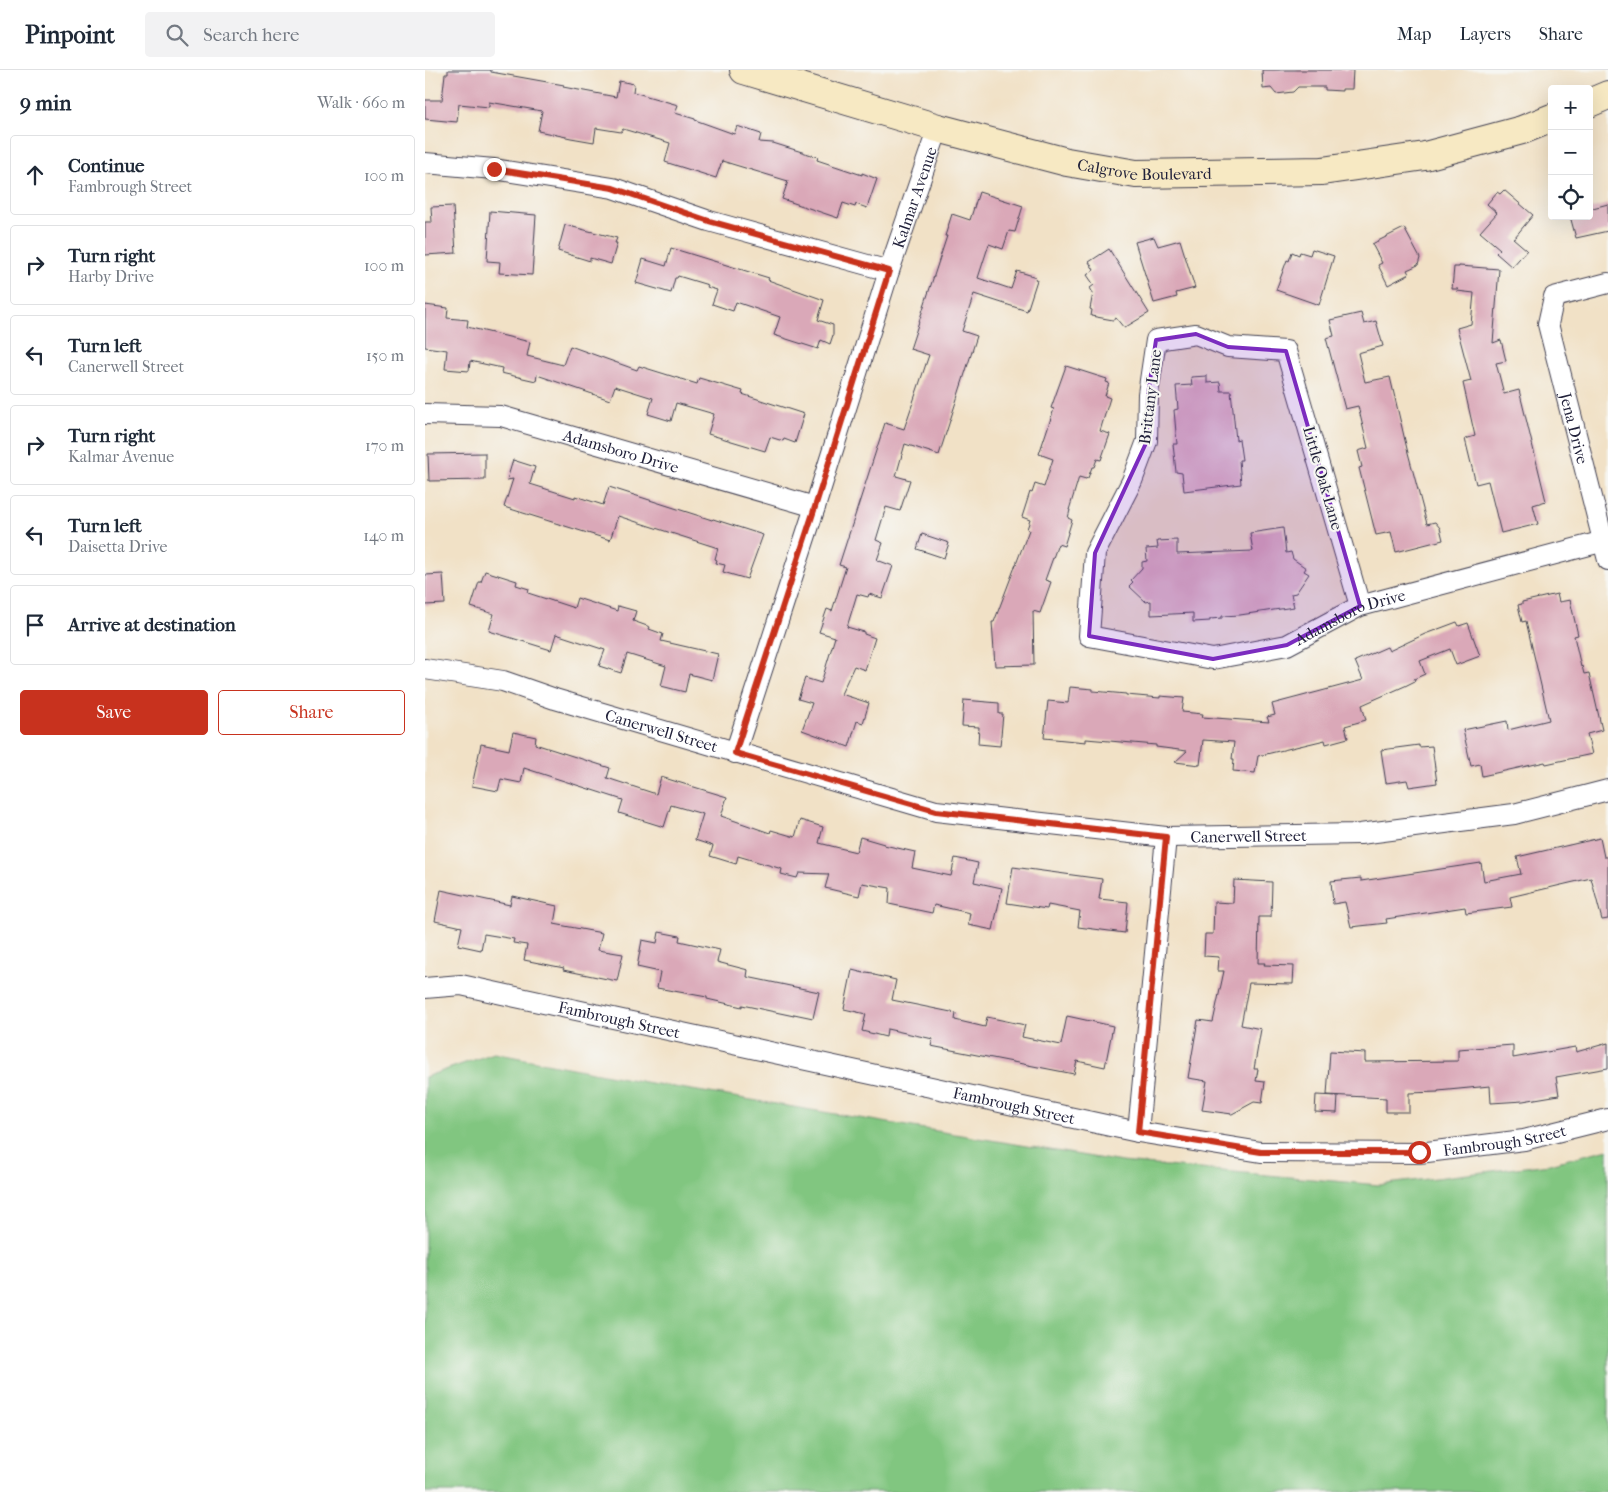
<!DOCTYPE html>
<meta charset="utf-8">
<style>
body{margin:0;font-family:"IM FELL French Canon",serif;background:#f2f2f3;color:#1f2937}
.controls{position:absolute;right:15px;top:15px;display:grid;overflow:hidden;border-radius:5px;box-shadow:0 5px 20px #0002}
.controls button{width:45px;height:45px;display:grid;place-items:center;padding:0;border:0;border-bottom:1px solid #e0e1e3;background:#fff;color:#1f2937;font:25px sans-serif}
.stop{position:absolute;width:15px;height:15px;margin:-11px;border:4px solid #c8321e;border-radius:50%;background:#fff}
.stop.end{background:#c8321e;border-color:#fff;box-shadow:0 1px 5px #0008}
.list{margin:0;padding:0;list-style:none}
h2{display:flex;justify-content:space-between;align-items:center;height:65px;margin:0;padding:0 20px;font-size:21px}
h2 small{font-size:16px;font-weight:400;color:#747a83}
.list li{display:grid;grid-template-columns:32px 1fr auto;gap:15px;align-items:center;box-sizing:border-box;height:80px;margin:0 10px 10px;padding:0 10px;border:1px solid #e0e1e3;border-radius:5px}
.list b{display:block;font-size:19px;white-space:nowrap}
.list p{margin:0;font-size:16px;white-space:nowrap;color:#747a83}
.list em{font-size:16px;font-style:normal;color:#747a83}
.actions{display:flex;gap:10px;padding:15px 20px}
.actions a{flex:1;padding:11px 0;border:1px solid #c8321e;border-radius:5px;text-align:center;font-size:18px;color:#c8321e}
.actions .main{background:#c8321e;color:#fff}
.icon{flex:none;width:28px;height:28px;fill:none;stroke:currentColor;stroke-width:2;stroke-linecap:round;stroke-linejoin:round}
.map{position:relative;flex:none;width:1183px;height:1422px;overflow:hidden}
header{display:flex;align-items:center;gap:30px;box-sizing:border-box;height:70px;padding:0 25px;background:#fff;border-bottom:1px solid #e0e1e3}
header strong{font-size:24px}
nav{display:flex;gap:28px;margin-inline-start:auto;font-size:18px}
.search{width:350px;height:45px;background:#f2f2f3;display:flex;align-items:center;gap:12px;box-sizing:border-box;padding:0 18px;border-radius:5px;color:#747a83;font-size:19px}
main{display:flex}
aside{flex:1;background:#fff}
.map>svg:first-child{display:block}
.green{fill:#81c680;stroke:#52745e}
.building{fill:#daa8b8}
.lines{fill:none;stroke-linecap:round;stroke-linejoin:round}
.street-casing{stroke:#413f50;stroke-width:22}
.secondary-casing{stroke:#413f50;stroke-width:30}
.street{stroke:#fff;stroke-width:20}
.secondary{stroke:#f7e9c3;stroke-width:28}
.route{stroke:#c8321e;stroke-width:6}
.marked{fill:#7b2cbf;fill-opacity:0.2;stroke:#7b2cbf;stroke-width:4;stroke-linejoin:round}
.labels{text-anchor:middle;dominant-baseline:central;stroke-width:4.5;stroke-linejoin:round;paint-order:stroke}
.street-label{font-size:16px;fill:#22223b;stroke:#f6f6f2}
</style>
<header>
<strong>Pinpoint</strong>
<div class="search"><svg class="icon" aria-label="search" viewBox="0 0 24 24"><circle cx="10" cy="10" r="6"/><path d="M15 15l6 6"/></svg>Search here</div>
<nav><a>Map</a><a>Layers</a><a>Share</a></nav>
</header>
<main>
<aside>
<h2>9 min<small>Walk · 660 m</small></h2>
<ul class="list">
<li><svg class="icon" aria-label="ahead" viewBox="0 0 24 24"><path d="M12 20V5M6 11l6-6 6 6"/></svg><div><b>Continue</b><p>Fambrough Street</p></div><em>100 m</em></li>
<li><svg class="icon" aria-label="right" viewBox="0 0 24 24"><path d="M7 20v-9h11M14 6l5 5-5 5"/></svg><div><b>Turn right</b><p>Harby Drive</p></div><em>100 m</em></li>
<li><svg class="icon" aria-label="left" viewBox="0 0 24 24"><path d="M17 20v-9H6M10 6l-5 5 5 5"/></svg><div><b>Turn left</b><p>Canerwell Street</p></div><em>150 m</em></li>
<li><svg class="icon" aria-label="right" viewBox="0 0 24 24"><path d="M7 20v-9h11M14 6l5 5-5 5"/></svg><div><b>Turn right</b><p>Kalmar Avenue</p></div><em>170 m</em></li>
<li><svg class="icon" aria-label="left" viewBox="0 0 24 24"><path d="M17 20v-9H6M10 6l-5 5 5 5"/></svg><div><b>Turn left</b><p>Daisetta Drive</p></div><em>140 m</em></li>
<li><svg class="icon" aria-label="arrive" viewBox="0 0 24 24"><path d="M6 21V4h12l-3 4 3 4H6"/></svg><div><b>Arrive at destination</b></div></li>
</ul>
<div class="actions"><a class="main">Save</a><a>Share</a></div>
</aside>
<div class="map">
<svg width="1183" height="1422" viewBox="0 0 1183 1422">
<rect width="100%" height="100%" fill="#f6f6f2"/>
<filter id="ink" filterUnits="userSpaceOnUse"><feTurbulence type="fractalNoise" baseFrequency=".02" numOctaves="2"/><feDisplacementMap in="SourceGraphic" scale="10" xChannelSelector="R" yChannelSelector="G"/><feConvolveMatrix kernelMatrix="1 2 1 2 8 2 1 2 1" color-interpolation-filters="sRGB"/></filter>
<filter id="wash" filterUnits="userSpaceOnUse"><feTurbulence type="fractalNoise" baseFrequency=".0096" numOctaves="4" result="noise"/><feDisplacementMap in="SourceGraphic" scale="20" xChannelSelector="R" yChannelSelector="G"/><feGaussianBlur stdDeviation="1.12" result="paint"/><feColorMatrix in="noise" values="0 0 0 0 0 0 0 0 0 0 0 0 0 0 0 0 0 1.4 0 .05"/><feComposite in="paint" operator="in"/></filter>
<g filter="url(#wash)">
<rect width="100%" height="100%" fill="#f1e1c6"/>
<path class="green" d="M 69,983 L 225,1013 L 697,1092 L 954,1115 L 1124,1094 L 1183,1079 L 1183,1422 L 0,1422 L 0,1007 Z"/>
<g id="blocks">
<path class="building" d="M 23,0 L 66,0 L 66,2 L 139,15 L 138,17 L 191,27 L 194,11 L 209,14 L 208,22 L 253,35 L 250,43 L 270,49 L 270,50 L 309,64 L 312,56 L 336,64 L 334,72 L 348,73 L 393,87 L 392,90 L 437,105 L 437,103 L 452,109 L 442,138 L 431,134 L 430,137 L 418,133 L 413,148 L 357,129 L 363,111 L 297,91 L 291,108 L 240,92 L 245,73 L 198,59 L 196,62 L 171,58 L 169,72 L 146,68 L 113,61 L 117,41 L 64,32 L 64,37 L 34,34 L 32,52 L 0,49 L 0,30 L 17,30 L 20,4 L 23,4 Z
M 837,0 L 928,0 L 927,19 L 917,19 L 917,21 L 900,20 L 900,17 L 873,17 L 868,22 L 851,24 L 846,18 L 838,19 Z
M 1079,120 L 1108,145 L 1090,167 L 1088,168 L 1102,180 L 1087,197 L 1071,183 L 1075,179 L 1055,162 L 1072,143 L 1062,134 L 1072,122 L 1075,124 Z
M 554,122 L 598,136 L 590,162 L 584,161 L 578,179 L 564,174 L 553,208 L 586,219 L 592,201 L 611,207 L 610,209 L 612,210 L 602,241 L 549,224 L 537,261 L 552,266 L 514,385 L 480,374 L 471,406 L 485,410 L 475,441 L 461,437 L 451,470 L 458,473 L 452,490 L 468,496 L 457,528 L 444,524 L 443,527 L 432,524 L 422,557 L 439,562 L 439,564 L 450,568 L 440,600 L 429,596 L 416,624 L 444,633 L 438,653 L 432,651 L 424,677 L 377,660 L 387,633 L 373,629 L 380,608 L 396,613 L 410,567 L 394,562 L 402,539 L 407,541 L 421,497 L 414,495 L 460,353 L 479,359 L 504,285 L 485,279 L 522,166 L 520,166 L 527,144 L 545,150 Z
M 1183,134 L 1183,161 L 1151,168 L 1145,146 L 1164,146 L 1164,139 Z
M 28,136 L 31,183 L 0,185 L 0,152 L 7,152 L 6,137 Z
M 65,141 L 111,145 L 107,205 L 74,203 L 75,192 L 62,191 Z
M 140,155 L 192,168 L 190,173 L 192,173 L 186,194 L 165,188 L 165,191 L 133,181 Z
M 979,158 L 995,188 L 993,195 L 982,200 L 984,204 L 963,215 L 953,195 L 957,193 L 947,174 Z
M 729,167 L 733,176 L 755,170 L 770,218 L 751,223 L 752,227 L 729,233 L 710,172 Z
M 246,178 L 344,208 L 343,210 L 399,230 L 393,250 L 408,255 L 408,265 L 405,274 L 396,270 L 393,279 L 349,265 L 355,247 L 311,232 L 308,241 L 287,234 L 292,220 L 282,217 L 283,215 L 253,206 L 252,208 L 250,208 L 246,223 L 211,213 L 218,189 L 241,196 Z
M 684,179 L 724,243 L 699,258 L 691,248 L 688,250 L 666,246 L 667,240 L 665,239 L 668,223 L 665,218 L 669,215 L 662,205 L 669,200 L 664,192 Z
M 887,179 L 909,186 L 894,235 L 851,220 L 862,190 L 864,191 L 867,182 L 874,185 L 875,182 L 885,185 Z
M 1034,196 L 1074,199 L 1068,273 L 1076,270 L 1081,291 L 1071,293 L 1079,324 L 1094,320 L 1121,431 L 1108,435 L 1113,454 L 1076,463 L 1063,411 L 1051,414 L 1040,369 L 1050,366 L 1038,313 L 1046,311 L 1032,258 L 1046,254 L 1049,223 L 1032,221 L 1033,219 L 1027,219 L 1029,197 L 1034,197 Z
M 0,235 L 23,238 L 22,248 L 43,250 L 42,257 L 105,272 L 102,286 L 138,295 L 145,276 L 212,300 L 214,296 L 272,314 L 274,308 L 318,321 L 317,324 L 379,344 L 370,373 L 359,369 L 358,371 L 345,367 L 340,381 L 283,364 L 289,344 L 251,333 L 246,351 L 223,344 L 228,328 L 190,316 L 185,330 L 112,305 L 111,311 L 76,303 L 77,298 L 45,291 L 44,301 L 20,299 L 22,280 L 0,277 Z
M 936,243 L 939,254 L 951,251 L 958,276 L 933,283 L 940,312 L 965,307 L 982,379 L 1002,454 L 1010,452 L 1015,458 L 1018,470 L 971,482 L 966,462 L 951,465 L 934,398 L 937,397 L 933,381 L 943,378 L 933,336 L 920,339 L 901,268 L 909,266 L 905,250 Z
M 641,296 L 682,309 L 681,312 L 684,313 L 680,326 L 685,328 L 675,361 L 685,364 L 676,390 L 672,389 L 669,397 L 667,397 L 663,408 L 662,408 L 661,409 L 654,407 L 644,440 L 645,440 L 643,448 L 647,450 L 639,476 L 633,474 L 620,510 L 626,512 L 615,543 L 608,541 L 609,595 L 570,596 L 567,552 L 569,552 L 604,460 L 602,459 L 605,450 L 597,447 L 605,422 L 607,423 L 610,414 L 619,417 L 628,389 L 614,384 L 629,339 L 626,338 Z
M 782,306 L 782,313 L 795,312 L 796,321 L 806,321 L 811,370 L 814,369 L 817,390 L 814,390 L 816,414 L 759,421 L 757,403 L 751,402 L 748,374 L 752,374 L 749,340 L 753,339 L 751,316 L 767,315 L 766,307 Z
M 60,383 L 60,410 L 4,411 L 3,384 Z
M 88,390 L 110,397 L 105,414 L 150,428 L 150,426 L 178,435 L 184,417 L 287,450 L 288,449 L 338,465 L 322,509 L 298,502 L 300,495 L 291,493 L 292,490 L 290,489 L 293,478 L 193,446 L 185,470 L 79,437 L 88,409 L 82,410 Z
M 858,458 L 861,483 L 866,482 L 868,489 L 881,498 L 879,501 L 884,504 L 871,523 L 866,524 L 869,537 L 815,545 L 797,546 L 797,548 L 785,549 L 785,551 L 768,552 L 768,543 L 726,545 L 726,531 L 721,532 L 704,516 L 708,512 L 706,510 L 717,498 L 717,492 L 722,491 L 721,479 L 733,478 L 732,471 L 752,470 L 752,484 L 828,481 L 825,463 Z
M 497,464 L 524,473 L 519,488 L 492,479 Z
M 60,501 L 92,511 L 91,515 L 104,519 L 103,523 L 149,538 L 152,528 L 192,541 L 193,536 L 211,541 L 208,551 L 225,557 L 224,559 L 238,564 L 236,571 L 293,584 L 287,610 L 264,604 L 260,622 L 236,616 L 241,596 L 202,584 L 196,603 L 174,596 L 180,580 L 131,564 L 126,580 L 64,561 L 69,544 L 46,537 L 54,512 L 56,512 Z
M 18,504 L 20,534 L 0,535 L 0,505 Z
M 1132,524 L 1134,532 L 1145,530 L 1153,565 L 1149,566 L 1156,597 L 1157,596 L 1159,604 L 1164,603 L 1177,660 L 1162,664 L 1167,684 L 1121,694 L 1120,692 L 1057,706 L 1055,694 L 1046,696 L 1038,660 L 1082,651 L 1083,660 L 1124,650 L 1101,551 L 1097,552 L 1093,535 L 1097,534 L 1097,532 Z
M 1032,552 L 1034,556 L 1043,553 L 1055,586 L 1031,595 L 1025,579 L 995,591 L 1000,604 L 989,609 L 990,611 L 980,616 L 937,635 L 941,650 L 920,656 L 923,668 L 901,674 L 900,670 L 833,686 L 830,703 L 808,701 L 809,689 L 807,689 L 809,672 L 778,670 L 775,695 L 750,692 L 762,681 L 731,677 L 731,675 L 661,669 L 661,672 L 619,668 L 623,631 L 643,633 L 645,617 L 668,619 L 668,621 L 701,624 L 701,625 L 735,628 L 735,626 L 759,628 L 757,642 L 778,644 L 777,647 L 844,652 L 842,647 L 850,645 L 847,634 L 938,610 L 930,591 L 962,577 L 964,581 L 1000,564 Z
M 539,630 L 574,633 L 574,644 L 578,644 L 575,676 L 553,674 L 554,657 L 537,656 Z
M 88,662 L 111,667 L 110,674 L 185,698 L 182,708 L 231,724 L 236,707 L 302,727 L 296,746 L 345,763 L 346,760 L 370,767 L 375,750 L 398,757 L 394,773 L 431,782 L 435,767 L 459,774 L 459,775 L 490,782 L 487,798 L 526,806 L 530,788 L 553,793 L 549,812 L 577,818 L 568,860 L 543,855 L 545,843 L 509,835 L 507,843 L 464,834 L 465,818 L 437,813 L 434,826 L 400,818 L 404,804 L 374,803 L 372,808 L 356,804 L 357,799 L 313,786 L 311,794 L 285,786 L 288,776 L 270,770 L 278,744 L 246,735 L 239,757 L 194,743 L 198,730 L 99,698 L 96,713 L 76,709 L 73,721 L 47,716 L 56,674 L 84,680 Z
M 994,675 L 994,677 L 1007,676 L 1012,713 L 984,717 L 982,710 L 961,713 L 956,680 Z
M 1175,768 L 1179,787 L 1183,787 L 1183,849 L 1177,850 L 1166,808 L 1085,827 L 1087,837 L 1041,843 L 1040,837 L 961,849 L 962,853 L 926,857 L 920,832 L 908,834 L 906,811 L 936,808 L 936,811 L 1056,793 L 1059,811 L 1096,804 L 1092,787 Z
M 588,797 L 677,809 L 674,829 L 703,832 L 700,863 L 653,857 L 655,841 L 623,835 L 622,839 L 582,833 Z
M 809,810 L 847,812 L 846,847 L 834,847 L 833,893 L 840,893 L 839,895 L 869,896 L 868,914 L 824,913 L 816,955 L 836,959 L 829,999 L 833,999 L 831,1011 L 840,1012 L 837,1033 L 829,1032 L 807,1044 L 777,1040 L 782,1011 L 763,1008 L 773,950 L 788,952 L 799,901 L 793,901 L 794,887 L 779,886 L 780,864 L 788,864 L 789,832 L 808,833 Z
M 16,820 L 85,835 L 87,826 L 132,836 L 129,854 L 177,863 L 173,880 L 198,884 L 192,911 L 138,900 L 139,898 L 99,890 L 102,875 L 88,873 L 89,869 L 59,864 L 56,880 L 33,875 L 37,857 L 10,851 Z
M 234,862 L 255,866 L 254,871 L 295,880 L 292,892 L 323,900 L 322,907 L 394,922 L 388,948 L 369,944 L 369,946 L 317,935 L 317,937 L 282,929 L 282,927 L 232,918 L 235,902 L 212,897 L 217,870 L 232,873 Z
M 427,900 L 439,903 L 441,902 L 448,903 L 449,905 L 471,910 L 467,930 L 531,943 L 530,950 L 560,957 L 562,947 L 600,955 L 597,967 L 636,975 L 642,946 L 688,956 L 680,997 L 652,991 L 649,1004 L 506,976 L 508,969 L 462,959 L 461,967 L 437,961 L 441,944 L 419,939 Z
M 1183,973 L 1183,998 L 1131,1007 L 1134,1025 L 1098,1031 L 1066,1033 L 1065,1016 L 1013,1021 L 1013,1022 L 984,1023 L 984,1042 L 961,1042 L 961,1028 L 902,1025 L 905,981 L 940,983 L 940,992 L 1033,991 L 1033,979 L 1088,975 L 1088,988 L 1150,977 L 1151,982 Z
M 891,1025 L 913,1026 L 912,1043 L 890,1042 Z"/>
</g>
</g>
<g filter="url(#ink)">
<use href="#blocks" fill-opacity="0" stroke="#413f50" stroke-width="1"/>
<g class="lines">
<g class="street-casing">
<g id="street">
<path d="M 0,93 L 69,99 L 188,118 L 284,151 L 464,201"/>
<path id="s1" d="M 1183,213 L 1129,227 L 1123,254 L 1183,490"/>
<path id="s2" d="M 0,344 L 76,346 L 390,437"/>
<path id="s3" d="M 935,536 L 861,281 L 803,277 L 771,264 L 731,270 L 723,324 L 722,371 L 707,411 L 670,483 L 664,566 L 788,589 L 862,575 L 935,536 L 1183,470"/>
<path id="s4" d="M 0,599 L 78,611 L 130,629 L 511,741 L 741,767 L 935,764 L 1089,744 L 1183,720"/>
<path id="s5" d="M 310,683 L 390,437 L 464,201 L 513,58"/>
<path id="s6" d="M 0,918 L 36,915 L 713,1062 L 836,1082 L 994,1083 L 1099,1070 L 1183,1049"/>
<path d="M 713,1062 L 741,767"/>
</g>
</g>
<g class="secondary-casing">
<g id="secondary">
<path id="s7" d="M 319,0 L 513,58 L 642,92 L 711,104 L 897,101 L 1000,86 L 1097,60 L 1127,48"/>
<path d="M 1164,33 L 1183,25"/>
</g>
</g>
<use href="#street" class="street"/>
<use href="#secondary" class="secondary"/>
</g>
</g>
<g class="lines" filter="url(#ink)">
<path class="route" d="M 69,99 L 188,118 L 284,151 L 464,201 L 390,437 L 310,683 L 511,741 L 741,767 L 713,1062 L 836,1082 L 994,1082"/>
</g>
<path class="marked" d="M 771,264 L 803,277 L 861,281 L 935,536 L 862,575 L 788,589 L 664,566 L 670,483 L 722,371 L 723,324 L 731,270 Z"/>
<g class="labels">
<g class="street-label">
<text stroke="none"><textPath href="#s7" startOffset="414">Calgrove Boulevard</textPath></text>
<text stroke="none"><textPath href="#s5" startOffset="584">Kalmar Avenue</textPath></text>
<text transform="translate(725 327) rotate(-83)">Brittany Lane</text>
<text stroke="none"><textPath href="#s1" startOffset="191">Jena Drive</textPath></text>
<text stroke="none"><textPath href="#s2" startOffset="201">Adamsboro Drive</textPath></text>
<text transform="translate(898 408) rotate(74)">Little Oak Lane</text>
<text stroke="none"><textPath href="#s3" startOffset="978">Adamsboro Drive</textPath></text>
<text stroke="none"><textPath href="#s4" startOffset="245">Canerwell Street</textPath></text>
<text stroke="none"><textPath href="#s4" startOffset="845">Canerwell Street</textPath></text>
<text stroke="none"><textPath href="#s6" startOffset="198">Fambrough Street</textPath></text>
<text stroke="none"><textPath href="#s6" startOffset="602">Fambrough Street</textPath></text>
<text stroke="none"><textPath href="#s6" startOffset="1098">Fambrough Street</textPath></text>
</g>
</g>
</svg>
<div class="controls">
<button>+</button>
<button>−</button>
<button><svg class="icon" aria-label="locate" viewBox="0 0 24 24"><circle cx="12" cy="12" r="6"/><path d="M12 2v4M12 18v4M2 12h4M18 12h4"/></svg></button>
</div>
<div class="stop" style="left:994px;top:1082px"></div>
<div class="stop end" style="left:69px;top:99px"></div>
</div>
</main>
